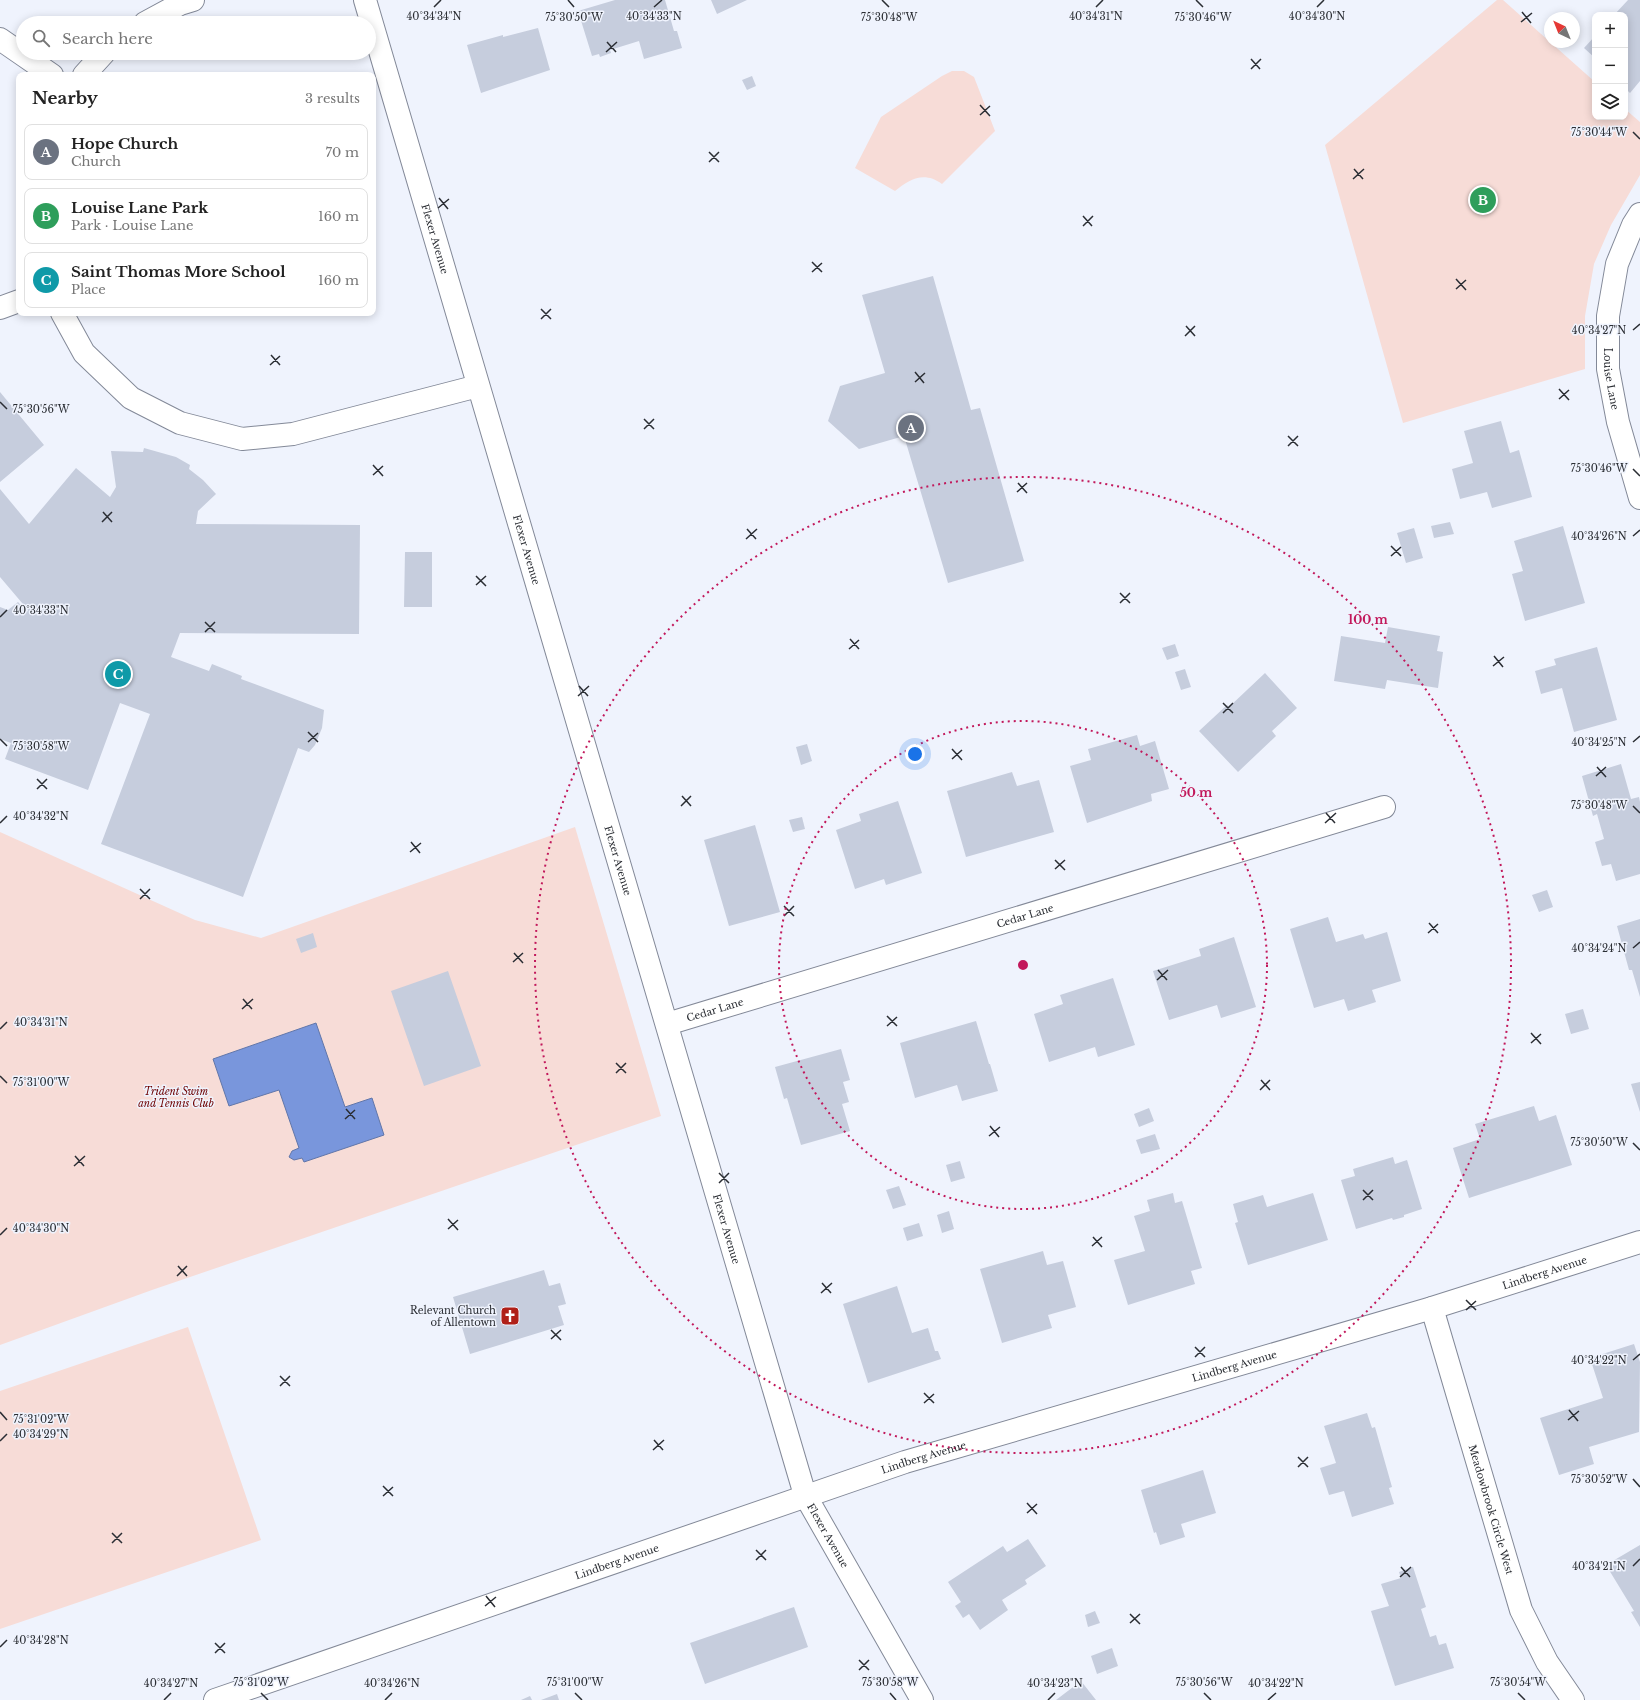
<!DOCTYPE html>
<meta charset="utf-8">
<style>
body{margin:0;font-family:"Libre Baskerville",serif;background:#f6f6f6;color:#222}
.controls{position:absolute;right:12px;top:12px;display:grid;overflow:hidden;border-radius:8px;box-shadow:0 2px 10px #0003}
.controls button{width:36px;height:36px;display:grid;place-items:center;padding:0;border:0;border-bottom:1px solid #e0e0e0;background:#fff;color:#222;font:20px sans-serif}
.compass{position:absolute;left:1544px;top:12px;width:36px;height:36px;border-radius:50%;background:#fff;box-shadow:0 2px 10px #0003;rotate:317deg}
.you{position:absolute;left:915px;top:754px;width:14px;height:14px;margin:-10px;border:3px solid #fff;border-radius:50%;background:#1a73e8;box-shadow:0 0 0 6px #1a73e833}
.badge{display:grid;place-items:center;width:26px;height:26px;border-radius:50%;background:#0b8043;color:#fff;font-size:13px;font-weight:700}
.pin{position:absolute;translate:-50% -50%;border:2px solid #fff;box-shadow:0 1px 4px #0006}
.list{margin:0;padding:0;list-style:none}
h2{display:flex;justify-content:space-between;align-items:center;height:52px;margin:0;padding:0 16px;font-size:17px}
h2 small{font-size:13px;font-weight:400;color:#767676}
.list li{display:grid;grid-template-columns:26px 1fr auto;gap:12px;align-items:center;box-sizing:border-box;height:56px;margin:0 8px 8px;padding:0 8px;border:1px solid #e0e0e0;border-radius:8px}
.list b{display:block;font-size:15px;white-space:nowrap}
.list p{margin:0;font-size:13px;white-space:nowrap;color:#767676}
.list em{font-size:13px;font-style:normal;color:#767676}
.icon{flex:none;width:22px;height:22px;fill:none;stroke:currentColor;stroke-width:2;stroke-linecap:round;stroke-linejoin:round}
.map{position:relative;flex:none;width:1640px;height:1700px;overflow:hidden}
.search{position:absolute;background:#fff;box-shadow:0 2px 10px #0003;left:16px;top:16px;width:360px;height:44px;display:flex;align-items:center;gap:10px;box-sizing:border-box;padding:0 14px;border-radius:22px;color:#767676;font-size:15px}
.panel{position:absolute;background:#fff;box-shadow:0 2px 10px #0003;left:16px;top:72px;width:360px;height:244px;border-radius:8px}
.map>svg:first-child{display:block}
.green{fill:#f7dcd7}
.water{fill:#7996dc;stroke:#6176a9}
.building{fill:#c6cddd}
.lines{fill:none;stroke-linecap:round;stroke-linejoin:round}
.minor-casing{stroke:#838998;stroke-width:24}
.minor{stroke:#fff;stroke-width:22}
.ticks{fill:none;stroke:#2a2d33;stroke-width:1.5}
.ring{fill:none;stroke:#c2185b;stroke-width:2;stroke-dasharray:2 4}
.labels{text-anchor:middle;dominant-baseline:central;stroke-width:3;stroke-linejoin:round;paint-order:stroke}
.street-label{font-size:10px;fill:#2a2d33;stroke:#eff3fd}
.park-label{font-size:10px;font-style:italic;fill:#6e0000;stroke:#eff3fd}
.poi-label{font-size:10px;fill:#2a2d33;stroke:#eff3fd;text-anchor:end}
.ticks-label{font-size:10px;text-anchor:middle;fill:#2a2d33;stroke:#eff3fd;stroke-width:3;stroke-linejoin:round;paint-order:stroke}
.centre{fill:#c2185b;stroke:#eff3fd;stroke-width:2}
.ring-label{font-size:12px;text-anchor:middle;font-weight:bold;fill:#c2185b;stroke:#eff3fd;stroke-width:3;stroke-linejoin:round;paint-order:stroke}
</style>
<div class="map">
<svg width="1640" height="1700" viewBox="0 0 1640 1700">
<rect width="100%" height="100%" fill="#eff3fd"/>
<path class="green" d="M 1497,0 L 1503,0 L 1595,82 L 1595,117 L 1625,117 L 1625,109 L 1640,122 L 1640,175 L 1611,225 L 1594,264 L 1585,316 L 1585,369 L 1403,423 L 1325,145 Z
M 952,71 L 964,71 L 974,77 L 995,131 L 942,184 C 924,171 910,179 895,191 L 855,168 L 881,117 L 942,76 Z
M 575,827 L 661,1116 L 152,1290 L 0,1345 L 0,832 L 195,920 L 261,938 Z
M 188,1327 L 261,1540 L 0,1629 L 0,1391 Z"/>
<path class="water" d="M 316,1023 L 345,1107 L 372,1098 L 384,1135 L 304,1162 L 302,1158 L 294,1160 L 289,1157 L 292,1151 L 299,1148 L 279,1090 L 229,1106 L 213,1059 Z"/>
<path class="building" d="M 615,0 L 665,0 L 674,31 L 677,31 L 682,48 L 644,59 L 639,41 L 610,50 L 611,53 L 600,57 L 599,54 L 592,56 L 578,11 Z
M 711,0 L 747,0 L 717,14 Z
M 1628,0 L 1640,0 L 1640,81 L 1630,93 L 1625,88 L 1625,15 L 1614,15 Z
M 538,28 L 550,70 L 481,93 L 467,45 L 503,35 L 503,37 Z
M 1595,36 L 1595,58 L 1584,48 Z
M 752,76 L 756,86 L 747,90 L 742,80 Z
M 933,276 L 971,410 L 980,408 L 1024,561 L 948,583 L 904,436 L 859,449 L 828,421 L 840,386 L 885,373 L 862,295 Z
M 0,392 L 44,445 L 0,482 Z
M 1501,421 L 1510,453 L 1519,450 L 1532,497 L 1492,508 L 1487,492 L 1460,499 L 1452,469 L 1473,463 L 1464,431 Z
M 144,448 L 176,457 L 190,465 L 189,469 L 203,480 L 216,494 L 198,511 L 196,524 L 360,525 L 359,634 L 180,633 L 171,657 L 209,671 L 212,664 L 242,676 L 241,679 L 324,710 L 322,728 L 315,745 L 309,752 L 298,748 L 243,897 L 101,844 L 150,714 L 120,703 L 88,790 L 5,759 L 11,743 L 0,739 L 0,607 L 8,610 L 18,602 L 27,612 L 28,610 L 0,577 L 0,489 L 29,524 L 76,468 L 110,497 L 116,487 L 111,451 L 143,452 Z
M 1450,522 L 1454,534 L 1434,538 L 1431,526 Z
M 1563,526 L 1585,603 L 1525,621 L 1512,574 L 1523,571 L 1514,541 Z
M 1414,528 L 1423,558 L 1406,563 L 1397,533 Z
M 405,552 L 432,552 L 432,607 L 404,607 Z
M 1388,627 L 1440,636 L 1437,651 L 1443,652 L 1438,688 L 1387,680 L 1385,689 L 1334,681 L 1341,636 L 1385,643 Z
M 1175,644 L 1179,656 L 1167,660 L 1162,648 Z
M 1597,647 L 1617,720 L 1574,732 L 1562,688 L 1541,694 L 1535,671 L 1556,665 L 1554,659 Z
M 1185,669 L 1191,687 L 1181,690 L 1175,672 Z
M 1265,673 L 1297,708 L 1272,731 L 1276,736 L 1238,772 L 1199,731 L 1227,705 L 1229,707 Z
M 1137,735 L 1140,746 L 1155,741 L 1169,789 L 1151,794 L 1152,801 L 1087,823 L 1070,766 L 1091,760 L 1088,749 Z
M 807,744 L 812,761 L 801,765 L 796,747 Z
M 1621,764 L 1631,799 L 1639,797 L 1640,802 L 1640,874 L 1616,881 L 1611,864 L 1602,866 L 1595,842 L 1604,839 L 1597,814 L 1593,816 L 1582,776 Z
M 1012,772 L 1017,786 L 1039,780 L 1054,832 L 966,857 L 947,791 Z
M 898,801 L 922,873 L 886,885 L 884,879 L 855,889 L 836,830 L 861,821 L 859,814 Z
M 802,817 L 805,829 L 793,832 L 789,820 Z
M 755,825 L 780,912 L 729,926 L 704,840 Z
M 1547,890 L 1553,907 L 1539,912 L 1532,895 Z
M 1328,917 L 1336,942 L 1363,934 L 1365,939 L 1387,932 L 1401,981 L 1372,990 L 1376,1002 L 1348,1011 L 1344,999 L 1314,1008 L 1290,929 Z
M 1640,919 L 1640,997 L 1632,970 L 1629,970 L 1617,926 Z
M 313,933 L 317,947 L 301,953 L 296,939 Z
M 1234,937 L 1256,1007 L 1221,1018 L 1217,1005 L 1169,1020 L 1153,971 L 1201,956 L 1199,949 Z
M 448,971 L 481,1066 L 424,1086 L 391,991 Z
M 1113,978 L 1135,1045 L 1098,1057 L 1095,1047 L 1049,1062 L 1034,1014 L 1063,1004 L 1060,995 Z
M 1583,1009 L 1589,1029 L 1571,1034 L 1565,1014 Z
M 976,1021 L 989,1064 L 990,1064 L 998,1091 L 962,1101 L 957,1085 L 915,1098 L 900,1043 Z
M 841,1049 L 850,1080 L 843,1082 L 849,1102 L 842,1104 L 850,1131 L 801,1145 L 787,1098 L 784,1099 L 775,1067 Z
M 1640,1082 L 1640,1112 L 1631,1084 Z
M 1534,1106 L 1539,1121 L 1556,1115 L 1572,1165 L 1469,1198 L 1453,1148 L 1480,1139 L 1475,1124 Z
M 1149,1108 L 1154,1121 L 1139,1127 L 1134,1114 Z
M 1155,1134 L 1160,1149 L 1141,1154 L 1136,1140 Z
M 1393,1157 L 1395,1164 L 1407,1160 L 1422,1209 L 1404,1215 L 1404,1217 L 1393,1220 L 1392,1218 L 1356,1229 L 1341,1180 L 1355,1176 L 1353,1169 Z
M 960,1161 L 965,1178 L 951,1182 L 946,1165 Z
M 899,1186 L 906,1205 L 893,1209 L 886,1190 Z
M 1173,1193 L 1175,1203 L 1182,1201 L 1202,1268 L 1191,1271 L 1195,1284 L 1128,1305 L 1114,1260 L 1145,1251 L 1134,1216 L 1150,1211 L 1147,1200 Z
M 1313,1193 L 1328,1240 L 1248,1265 L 1235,1223 L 1238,1222 L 1233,1204 L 1263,1195 L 1267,1207 Z
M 949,1211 L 954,1229 L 942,1233 L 937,1215 Z
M 919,1223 L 923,1236 L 907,1241 L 903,1228 Z
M 1043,1251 L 1047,1265 L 1063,1261 L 1076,1307 L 1048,1315 L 1052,1328 L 1002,1343 L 980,1269 Z
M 544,1270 L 549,1286 L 560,1283 L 566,1304 L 558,1306 L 564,1325 L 470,1354 L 453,1297 Z
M 897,1286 L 912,1333 L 928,1328 L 935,1351 L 938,1351 L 941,1359 L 868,1383 L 843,1304 Z
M 1634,1344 L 1640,1362 L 1639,1432 L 1589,1447 L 1594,1464 L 1559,1475 L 1540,1418 L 1603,1398 L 1590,1358 Z
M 1367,1413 L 1372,1428 L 1375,1427 L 1392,1487 L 1389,1488 L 1394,1504 L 1352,1517 L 1344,1491 L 1329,1495 L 1320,1468 L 1336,1463 L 1324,1426 Z
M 1203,1470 L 1216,1513 L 1181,1524 L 1185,1537 L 1160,1545 L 1156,1532 L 1154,1533 L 1141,1490 Z
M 1028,1539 L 1046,1566 L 1025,1580 L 1027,1584 L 1002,1600 L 1008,1610 L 980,1630 L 969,1614 L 963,1618 L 955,1606 L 961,1602 L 948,1582 L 1003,1546 L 1007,1552 Z
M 1640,1545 L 1640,1627 L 1631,1612 L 1634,1611 L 1606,1565 Z
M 1413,1567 L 1426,1607 L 1421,1609 L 1430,1637 L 1436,1635 L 1439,1645 L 1446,1643 L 1454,1668 L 1395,1686 L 1371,1611 L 1389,1606 L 1381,1584 L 1401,1578 L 1399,1572 Z
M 794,1607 L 808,1647 L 705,1684 L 690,1643 Z
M 1095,1611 L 1100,1623 L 1088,1627 L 1085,1615 Z
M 1112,1648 L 1118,1666 L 1097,1674 L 1091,1656 Z
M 1081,1681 L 1096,1700 L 1056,1700 Z
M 557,1694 L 559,1700 L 541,1700 Z
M 530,1696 L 532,1700 L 521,1700 Z"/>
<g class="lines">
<g class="minor-casing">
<g id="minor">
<path id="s1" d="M 365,0 L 805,1495 L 922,1700"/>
<path d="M 145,23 L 180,4 L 193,0"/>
<path d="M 0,39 L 52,75"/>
<path d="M 84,75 L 104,53"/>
<path id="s2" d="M 1640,214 L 1633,225 L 1617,264 L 1608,316 L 1608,369 L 1618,422 L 1640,498"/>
<path d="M 0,308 L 19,301"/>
<path d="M 62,313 L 84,353 L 131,398 L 180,423 L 242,439 L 293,434 L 478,386"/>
<path id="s3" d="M 667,1024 L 1384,807"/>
<path id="s4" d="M 1432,1308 L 1521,1610 L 1547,1662 L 1573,1700"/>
<path id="s5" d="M 215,1700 L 905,1462 L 1432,1308 L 1640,1242"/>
</g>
</g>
<use href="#minor" class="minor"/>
</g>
<path class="ticks" d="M 568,0 L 574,7M 882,0 L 889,7M 1196,0 L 1203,7M 434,7 L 441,0M 654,7 L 662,0M 1096,7 L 1103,0M 1317,7 L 1324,0M 1522,12 L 1531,23M 1521,22 L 1532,13M 607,42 L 616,52M 606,52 L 617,42M 1251,59 L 1260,69M 1251,69 L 1261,59M 980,105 L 990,116M 980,115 L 990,106M 1633,132 L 1640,139M 709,152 L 719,162M 709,162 L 719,152M 1354,169 L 1363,179M 1353,179 L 1364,169M 439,198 L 448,209M 438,208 L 449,199M 1083,216 L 1092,226M 1083,226 L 1093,216M 812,262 L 822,272M 812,272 L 822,263M 1456,279 L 1466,290M 1456,289 L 1466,280M 541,309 L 551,319M 541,319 L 551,309M 1186,326 L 1195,336M 1633,330 L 1640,324M 1185,336 L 1195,326M 271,355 L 280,365M 270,365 L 280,356M 915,372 L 924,383M 915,382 L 925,373M 1559,389 L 1569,400M 1559,399 L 1569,390M 0,402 L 7,409M 644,419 L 654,429M 644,429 L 654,419M 1288,436 L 1298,446M 1288,446 L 1298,436M 373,465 L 383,476M 1633,469 L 1640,476M 373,475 L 383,466M 1018,483 L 1027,493M 1017,492 L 1027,483M 103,512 L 112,522M 102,522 L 112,512M 747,529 L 756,539M 1633,536 L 1640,530M 746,539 L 757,529M 1391,546 L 1401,556M 1391,556 L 1401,547M 476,576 L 486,586M 476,585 L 486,576M 1120,593 L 1130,603M 1120,603 L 1130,593M 0,617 L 7,610M 205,622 L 215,632M 205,632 L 215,622M 850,639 L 859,649M 849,649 L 859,640M 1494,656 L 1503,667M 1493,666 L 1504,657M 579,686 L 588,696M 578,696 L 589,686M 1223,703 L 1233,713M 1223,713 L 1233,703M 308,732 L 318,742M 0,739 L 7,746M 308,742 L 318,733M 1633,742 L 1640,736M 952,749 L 962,760M 952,759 L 962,750M 1597,767 L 1606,777M 1596,776 L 1606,767M 37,779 L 47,789M 37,789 L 47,779M 682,796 L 691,806M 681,806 L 691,796M 1633,806 L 1640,813M 1326,813 L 1335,823M 0,823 L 7,816M 1325,823 L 1336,813M 411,842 L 420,853M 410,852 L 421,843M 1055,860 L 1065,870M 1055,869 L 1065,860M 140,889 L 150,899M 140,899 L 150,889M 784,906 L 794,916M 784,916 L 794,906M 1429,923 L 1438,933M 1428,933 L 1438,924M 1633,948 L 1640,942M 514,953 L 523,963M 513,962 L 523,953M 1158,970 L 1167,980M 1157,980 L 1168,970M 243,999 L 252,1009M 242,1009 L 253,999M 887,1016 L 897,1026M 887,1026 L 897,1017M 0,1029 L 7,1022M 1531,1033 L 1541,1044M 1531,1043 L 1541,1034M 616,1063 L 626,1073M 616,1073 L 626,1063M 0,1076 L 7,1083M 1261,1080 L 1270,1090M 1260,1090 L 1270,1080M 346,1109 L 355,1119M 345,1119 L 355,1110M 990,1126 L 999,1137M 989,1136 L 1000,1127M 1633,1143 L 1640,1150M 75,1156 L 84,1166M 74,1166 L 85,1156M 719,1173 L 729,1183M 719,1183 L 729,1173M 1363,1190 L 1373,1200M 1363,1200 L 1373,1190M 448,1219 L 458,1230M 448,1229 L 458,1220M 0,1235 L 7,1228M 1093,1237 L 1102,1247M 1092,1246 L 1102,1237M 178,1266 L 187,1276M 177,1276 L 187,1266M 822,1283 L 831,1293M 821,1293 L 832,1283M 1466,1300 L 1476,1310M 1466,1310 L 1476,1301M 551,1330 L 561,1340M 551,1339 L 561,1330M 1195,1347 L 1205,1357M 1195,1357 L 1205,1347M 1633,1360 L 1640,1354M 280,1376 L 290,1386M 280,1386 L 290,1376M 924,1393 L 934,1403M 924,1403 L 934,1394M 1569,1410 L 1578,1421M 0,1412 L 7,1420M 1568,1420 L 1579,1411M 654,1440 L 663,1450M 0,1441 L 7,1434M 653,1450 L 664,1440M 1298,1457 L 1308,1467M 1298,1467 L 1308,1457M 1633,1479 L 1640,1487M 383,1486 L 393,1496M 383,1496 L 393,1487M 1027,1503 L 1037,1514M 1027,1513 L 1037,1504M 112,1533 L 122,1543M 112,1543 L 122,1533M 756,1550 L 766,1560M 756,1560 L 766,1550M 1633,1566 L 1640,1559M 1401,1567 L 1410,1577M 1400,1577 L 1411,1567M 486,1596 L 495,1607M 485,1606 L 496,1597M 1130,1614 L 1140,1624M 1130,1623 L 1140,1614M 215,1643 L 225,1653M 0,1647 L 7,1640M 215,1653 L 225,1643M 859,1660 L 869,1670M 859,1670 L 869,1660M 261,1693 L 268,1700M 575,1693 L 582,1700M 890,1693 L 896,1700M 1204,1693 L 1211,1700M 1518,1693 L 1525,1700M 164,1700 L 171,1693M 385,1700 L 392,1693M 1048,1700 L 1055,1693M 1268,1700 L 1276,1693"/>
<g class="ring">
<circle cx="1023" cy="965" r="244"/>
<circle cx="1023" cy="965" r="488"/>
</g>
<defs>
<g id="church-square" transform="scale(1)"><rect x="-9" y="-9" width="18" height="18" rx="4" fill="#b02018" stroke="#eff3fd"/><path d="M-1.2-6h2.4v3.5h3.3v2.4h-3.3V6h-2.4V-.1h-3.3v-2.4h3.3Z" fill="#fff"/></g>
</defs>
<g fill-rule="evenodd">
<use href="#church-square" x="510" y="1316"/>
</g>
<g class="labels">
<g class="street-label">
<text stroke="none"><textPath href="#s1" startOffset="249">Flexer Avenue</textPath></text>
<text stroke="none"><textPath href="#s2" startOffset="171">Louise Lane</textPath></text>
<text stroke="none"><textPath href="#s1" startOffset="573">Flexer Avenue</textPath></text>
<text stroke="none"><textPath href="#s1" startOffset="897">Flexer Avenue</textPath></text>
<text stroke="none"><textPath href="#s3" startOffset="374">Cedar Lane</textPath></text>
<text stroke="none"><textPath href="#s3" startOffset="50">Cedar Lane</textPath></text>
<text stroke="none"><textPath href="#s1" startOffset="1281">Flexer Avenue</textPath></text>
<text stroke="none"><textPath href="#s5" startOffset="1397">Lindberg Avenue</textPath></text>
<text stroke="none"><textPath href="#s5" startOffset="1073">Lindberg Avenue</textPath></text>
<text stroke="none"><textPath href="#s5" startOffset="749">Lindberg Avenue</textPath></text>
<text stroke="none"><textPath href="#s4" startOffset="210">Meadowbrook Circle West</textPath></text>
<text stroke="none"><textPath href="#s1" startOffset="1605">Flexer Avenue</textPath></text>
<text stroke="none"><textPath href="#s5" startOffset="425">Lindberg Avenue</textPath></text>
</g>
<g class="park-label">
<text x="176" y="1091">Trident Swim<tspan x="176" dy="12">and Tennis Club</tspan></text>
</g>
<g class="poi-label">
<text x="496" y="1310">Relevant Church<tspan x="496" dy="12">of Allentown</tspan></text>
</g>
</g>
<g class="ticks-label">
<text x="434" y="20">40°34'34"N</text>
<text x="654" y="20">40°34'33"N</text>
<text x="1096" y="20">40°34'31"N</text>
<text x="1317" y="20">40°34'30"N</text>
<text x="574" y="21">75°30'50"W</text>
<text x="889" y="21">75°30'48"W</text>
<text x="1203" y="21">75°30'46"W</text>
<text x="1599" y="136">75°30'44"W</text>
<text x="1599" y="334">40°34'27"N</text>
<text x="41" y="413">75°30'56"W</text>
<text x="1599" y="472">75°30'46"W</text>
<text x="1599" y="540">40°34'26"N</text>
<text x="41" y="614">40°34'33"N</text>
<text x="1599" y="746">40°34'25"N</text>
<text x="41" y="750">75°30'58"W</text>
<text x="1599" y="809">75°30'48"W</text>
<text x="41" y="820">40°34'32"N</text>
<text x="1599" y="952">40°34'24"N</text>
<text x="41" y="1026">40°34'31"N</text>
<text x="41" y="1086">75°31'00"W</text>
<text x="1599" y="1146">75°30'50"W</text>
<text x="41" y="1232">40°34'30"N</text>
<text x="1599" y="1364">40°34'22"N</text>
<text x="41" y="1423">75°31'02"W</text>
<text x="41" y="1438">40°34'29"N</text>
<text x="1599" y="1483">75°30'52"W</text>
<text x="1599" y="1570">40°34'21"N</text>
<text x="41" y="1644">40°34'28"N</text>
<text x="261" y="1686">75°31'02"W</text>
<text x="575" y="1686">75°31'00"W</text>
<text x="890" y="1686">75°30'58"W</text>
<text x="1204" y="1686">75°30'56"W</text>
<text x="1518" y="1686">75°30'54"W</text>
<text x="171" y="1687">40°34'27"N</text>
<text x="392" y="1687">40°34'26"N</text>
<text x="1055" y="1687">40°34'23"N</text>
<text x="1276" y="1687">40°34'22"N</text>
</g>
<circle cx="1023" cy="965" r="6" class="centre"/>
<g class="ring-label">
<text x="1368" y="624">100 m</text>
<text x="1196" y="797">50 m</text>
</g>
</svg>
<div class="controls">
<button>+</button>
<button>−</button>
<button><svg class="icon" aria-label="layers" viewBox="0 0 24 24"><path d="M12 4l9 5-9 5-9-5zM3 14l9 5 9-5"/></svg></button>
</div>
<svg class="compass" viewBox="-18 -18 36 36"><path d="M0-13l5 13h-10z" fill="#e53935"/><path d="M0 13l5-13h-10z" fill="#767676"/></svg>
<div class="you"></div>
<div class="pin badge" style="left:911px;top:428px;background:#6b7280">A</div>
<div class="pin badge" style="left:1483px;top:200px;background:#2e9e5b">B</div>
<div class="pin badge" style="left:118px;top:674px;background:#0f9aa8">C</div>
<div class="search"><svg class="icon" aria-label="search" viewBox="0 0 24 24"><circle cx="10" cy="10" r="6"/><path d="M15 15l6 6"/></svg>Search here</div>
<section class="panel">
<h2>Nearby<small>3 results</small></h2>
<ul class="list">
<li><span class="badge" style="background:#6b7280">A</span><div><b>Hope Church</b><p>Church</p></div><em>70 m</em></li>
<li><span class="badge" style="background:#2e9e5b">B</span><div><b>Louise Lane Park</b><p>Park · Louise Lane</p></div><em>160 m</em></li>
<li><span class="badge" style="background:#0f9aa8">C</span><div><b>Saint Thomas More School</b><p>Place</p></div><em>160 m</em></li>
</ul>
</section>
</div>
